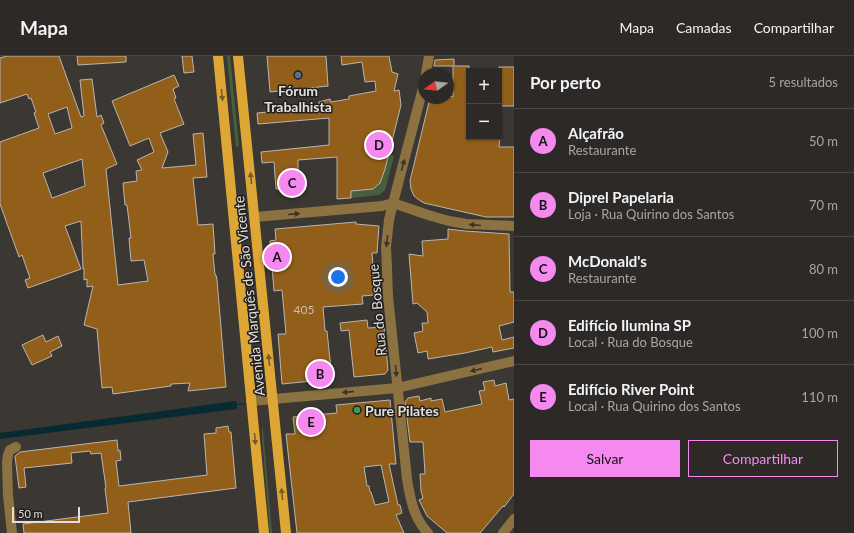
<!DOCTYPE html>
<html lang="pt">
<meta charset="utf-8">
<style>
body{margin:0;font-family:Lato,sans-serif;background:#34312e;color:#f1f3f6}
.controls{position:absolute;right:12px;top:12px;display:grid;overflow:hidden;border-radius:0px;box-shadow:0 1px 3px #0004}
.controls button{width:36px;height:36px;display:grid;place-items:center;padding:0;border:0;border-bottom:1px solid #484543;background:#2c2926;color:#f1f3f6;font:20px sans-serif}
.compass{position:absolute;left:418px;top:12px;width:36px;height:36px;border-radius:50%;background:#2c2926;box-shadow:0 1px 3px #0004;rotate:255deg}
.scale{position:absolute;left:12px;bottom:10px;width:68px;box-sizing:border-box;padding-left:4px;border:2px solid #e1dedb;border-top:0;font-size:11px;line-height:14px;white-space:nowrap;color:#e1dedb;-webkit-text-stroke:3px #211f1d;paint-order:stroke}
.you{position:absolute;left:338px;top:221px;width:14px;height:14px;margin:-10px;border:3px solid #fff;border-radius:50%;background:#1a73e8;box-shadow:0 0 0 6px #1a73e833}
.badge{display:grid;place-items:center;width:26px;height:26px;border-radius:50%;background:#f589ef;color:#111;font-size:13px;font-weight:700}
.pin{position:absolute;translate:-50% -50%;border:2px solid #fff;box-shadow:0 1px 4px #0006}
.list{margin:0;padding:0;list-style:none}
h2{display:flex;justify-content:space-between;align-items:center;height:52px;margin:0;padding:0 16px;font-size:17px}
h2 small{font-size:13px;font-weight:400;color:#a6a6a7}
.list li{display:grid;grid-template-columns:26px 1fr auto;gap:12px;align-items:center;box-sizing:border-box;height:64px;padding:0 16px;border-top:1px solid #484543}
.list b{display:block;font-size:15px;white-space:nowrap}
.list p{margin:0;font-size:13px;white-space:nowrap;color:#a6a6a7}
.list em{font-size:13px;font-style:normal;color:#a6a6a7}
.actions{display:flex;gap:8px;padding:12px 16px}
.actions a{flex:1;padding:9px 0;border:1px solid #f589ef;border-radius:0px;text-align:center;font-size:14px;color:#f589ef}
.actions .main{background:#f589ef;color:#111}
.map{position:relative;flex:none;width:514px;height:477px;overflow:hidden}
header{display:flex;align-items:center;gap:24px;box-sizing:border-box;height:56px;padding:0 20px;background:#2c2926;border-bottom:1px solid #484543}
header strong{font-size:19px}
nav{display:flex;gap:22px;margin-inline-start:auto;font-size:14px}
main{display:flex}
aside{flex:1;background:#2c2926}
.map>svg:first-child{display:block}
.green{fill:#46603d}
.water{fill:#082a33}
.building{fill:#925f1a;stroke:#bab5b0;fill-rule:evenodd}
.lines{fill:none;stroke-linecap:round;stroke-linejoin:round}
.minor{stroke:#8c7141;stroke-width:10}
.major{stroke:#dea735;stroke-width:10}
.oneway{fill:#765c28}
.oneway2{fill:#3c3426}
.service-dot{fill:#5c6f8a;stroke:#211f1d;stroke-width:1.5}
.leisure-dot{fill:#2e9e5b;stroke:#211f1d;stroke-width:1.5}
.labels{text-anchor:middle;dominant-baseline:central;stroke-width:3;stroke-linejoin:round;paint-order:stroke}
.number-label{font-size:12px;fill:#cdbeab}
.poi-label{font-size:14px;font-weight:bold;fill:#e1dedb;stroke:#211f1d}
.street-label{font-size:14px;fill:#e1dedb;stroke:#211f1d}
</style>
<header>
<strong>Mapa</strong>
<nav><a>Mapa</a><a>Camadas</a><a>Compartilhar</a></nav>
</header>
<main>
<div class="map">
<svg width="514" height="477" viewBox="0 0 514 477">
<rect width="100%" height="100%" fill="#3b3732"/>
<path class="green" d="M 227,0 L 230,0 L 239,90 L 236,91 Z
M 389,98 L 394,100 L 385,134 L 379,139 L 351,142 L 351,135 L 373,133 L 380,127 Z
M 262,368 L 263,375 L 272,477 L 270,477 L 262,381 Z"/>
<path class="water" d="M 395,333 L 395,334 L 237,349 L 237,353 L 0,383 L 0,377 L 236,345 L 237,348 Z"/>
<path class="building" d="M 7,0 L 59,0 L 81,61 L 84,60 L 80,24 L 92,23 L 97,61 L 101,59 L 104,67 L 101,69 L 117,108 L 106,113 L 118,229 L 148,225 L 144,204 L 131,205 L 129,182 L 131,182 L 127,149 L 125,149 L 123,127 L 137,125 L 136,115 L 142,114 L 137,104 L 154,96 L 149,82 L 130,90 L 112,45 L 174,19 L 179,30 L 173,33 L 176,42 L 174,43 L 184,68 L 160,77 L 168,96 L 162,112 L 196,109 L 193,78 L 203,77 L 207,121 L 193,122 L 198,169 L 213,168 L 215,198 L 213,198 L 215,219 L 216,219 L 217,224 L 226,331 L 188,335 L 190,327 L 171,328 L 171,330 L 113,338 L 112,331 L 102,332 L 97,273 L 84,269 L 93,230 L 87,231 L 87,223 L 84,224 L 84,212 L 83,213 L 81,165 L 65,170 L 81,213 L 28,232 L 25,224 L 30,222 L 22,199 L 19,201 L 0,148 L 0,86 L 39,72 L 34,57 L 36,56 L 31,42 L 29,43 L 27,38 L 0,47 L 0,2 ZM 67,51 L 72,72 L 55,78 L 48,58 ZM 82,103 L 85,130 L 52,142 L 43,117 Z
M 77,0 L 126,0 L 126,6 L 78,9 Z
M 182,0 L 192,0 L 194,16 L 184,17 Z
M 267,0 L 326,0 L 328,30 L 270,36 Z
M 341,0 L 389,0 L 392,16 L 398,18 L 394,35 L 399,34 L 401,49 L 385,113 L 380,127 L 373,133 L 351,135 L 351,142 L 337,143 L 337,101 L 298,104 L 298,120 L 303,119 L 304,130 L 276,133 L 274,106 L 262,107 L 261,96 L 329,89 L 329,62 L 258,68 L 257,57 L 319,51 L 319,46 L 330,43 L 331,46 L 349,43 L 349,40 L 376,35 L 375,25 L 365,26 L 362,6 L 342,9 Z
M 454,3 L 454,10 L 469,10 L 469,81 L 500,81 L 499,91 L 514,91 L 514,161 L 486,161 L 424,147 L 419,144 L 414,140 L 411,133 L 410,125 L 430,42 L 448,42 L 448,39 L 453,41 L 453,10 L 434,10 L 435,4 Z
M 499,11 L 514,11 L 514,50 L 499,50 Z
M 356,166 L 356,168 L 379,170 L 377,197 L 372,197 L 375,239 L 362,240 L 363,248 L 323,251 L 325,275 L 327,275 L 332,323 L 282,328 L 278,278 L 286,278 L 282,234 L 274,235 L 270,185 L 276,184 L 275,173 Z
M 448,173 L 465,175 L 509,178 L 510,236 L 514,236 L 514,266 L 499,270 L 502,284 L 514,281 L 514,292 L 493,296 L 492,291 L 465,297 L 428,303 L 427,295 L 418,297 L 414,277 L 423,275 L 422,267 L 428,267 L 427,256 L 417,247 L 413,248 L 409,198 L 423,200 L 422,185 L 448,183 Z
M 367,264 L 368,272 L 384,271 L 388,314 L 385,318 L 354,321 L 349,274 L 341,275 L 340,267 Z
M 43,279 L 46,286 L 58,280 L 62,290 L 50,296 L 52,300 L 32,309 L 22,289 Z
M 494,324 L 495,330 L 506,327 L 509,344 L 514,343 L 514,438 L 504,451 L 503,450 L 480,477 L 447,477 L 427,460 L 419,444 L 423,442 L 421,435 L 420,418 L 425,418 L 423,386 L 410,386 L 405,346 L 408,342 L 419,340 L 420,345 L 431,342 L 431,345 L 442,343 L 445,356 L 482,348 L 479,335 L 485,334 L 483,326 Z
M 390,344 L 396,408 L 389,408 L 398,449 L 400,449 L 402,457 L 396,459 L 404,477 L 297,477 L 286,378 L 295,378 L 293,361 L 337,357 L 336,349 ZM 381,409 L 389,446 L 375,449 L 371,436 L 370,436 L 369,430 L 367,430 L 364,411 Z
M 228,370 L 229,376 L 231,376 L 236,432 L 128,446 L 131,477 L 24,477 L 23,468 L 108,457 L 105,432 L 106,432 L 101,397 L 91,398 L 90,395 L 71,397 L 72,407 L 24,412 L 26,431 L 19,432 L 15,400 L 20,396 L 117,384 L 118,395 L 120,394 L 121,404 L 116,405 L 119,430 L 207,419 L 204,378 L 216,377 L 216,372 Z"/>
<g class="lines">
<path class="minor" d="M 426,18 L 429,0
M 424,28 L 393,147 L 389,164 L 386,191 L 387,212 L 388,240 L 407,423 C 410,442 414,463 428,477
M 255,161 L 382,150 L 393,147 L 428,159 L 449,165 L 466,168 L 514,170
M 251,345 L 397,332 L 514,305
M 12,477 L 8,439 L 7,406 L 8,399 L 10,394 L 16,391
M 503,477 L 514,463"/>
<path class="major" d="M 218,0 L 264,477
M 238,0 L 286,477"/>
</g>
<defs><path id="oneway-solid" d="M-6-.8H1V-3.2L6.5 0L1 3.2V.8H-6Z"/></defs>
<g class="oneway">
<use href="#oneway-solid" transform="translate(222 39) rotate(84)"/>
<use href="#oneway-solid" transform="translate(251 122) rotate(-96)"/>
<use href="#oneway-solid" transform="translate(269 304) rotate(-96)"/>
<use href="#oneway-solid" transform="translate(255 383) rotate(85)"/>
<use href="#oneway-solid" transform="translate(282 438) rotate(-95)"/>
</g>
<g class="oneway2">
<use href="#oneway-solid" transform="translate(403 109) rotate(-75)"/>
<use href="#oneway-solid" transform="translate(294 158) rotate(-5)"/>
<use href="#oneway-solid" transform="translate(475 169) rotate(-175)"/>
<use href="#oneway-solid" transform="translate(387 185) rotate(97)"/>
<use href="#oneway-solid" transform="translate(476 314) rotate(167)"/>
<use href="#oneway-solid" transform="translate(396 315) rotate(85)"/>
<use href="#oneway-solid" transform="translate(348 336) rotate(175)"/>
</g>
<circle class="service-dot" cx="298" cy="19" r="4"/>
<circle class="leisure-dot" cx="357" cy="354" r="4"/>
<g class="labels">
<g class="number-label">
<text x="304" y="253">405</text>
</g>
<g class="poi-label">
<text x="298" y="34">Fórum<tspan x="298" dy="16">Trabalhista</tspan></text>
<text x="365" y="354" text-anchor="start">Pure Pilates</text>
</g>
<g class="street-label">
<text transform="translate(249 240) rotate(-96)">Avenida Marquês de São Vicente</text>
<text transform="translate(377 254) rotate(-95)">Rua do Bosque</text>
</g>
</g>
</svg>
<div class="controls">
<button>+</button>
<button>−</button>
</div>
<svg class="compass" viewBox="-18 -18 36 36"><path d="M0-13l5 13h-10z" fill="#e53935"/><path d="M0 13l5-13h-10z" fill="#a6a6a7"/></svg>
<div class="scale">50 m</div>
<div class="you"></div>
<div class="pin badge" style="left:277px;top:201px">A</div>
<div class="pin badge" style="left:320px;top:318px">B</div>
<div class="pin badge" style="left:292px;top:127px">C</div>
<div class="pin badge" style="left:379px;top:89px">D</div>
<div class="pin badge" style="left:311px;top:366px">E</div>
</div>
<aside>
<h2>Por perto<small>5 resultados</small></h2>
<ul class="list">
<li><span class="badge">A</span><div><b>Alçafrão</b><p>Restaurante</p></div><em>50 m</em></li>
<li><span class="badge">B</span><div><b>Diprel Papelaria</b><p>Loja · Rua Quirino dos Santos</p></div><em>70 m</em></li>
<li><span class="badge">C</span><div><b>McDonald's</b><p>Restaurante</p></div><em>80 m</em></li>
<li><span class="badge">D</span><div><b>Edifício Ilumina SP</b><p>Local · Rua do Bosque</p></div><em>100 m</em></li>
<li><span class="badge">E</span><div><b>Edifício River Point</b><p>Local · Rua Quirino dos Santos</p></div><em>110 m</em></li>
</ul>
<div class="actions"><a class="main">Salvar</a><a>Compartilhar</a></div>
</aside>
</main>
